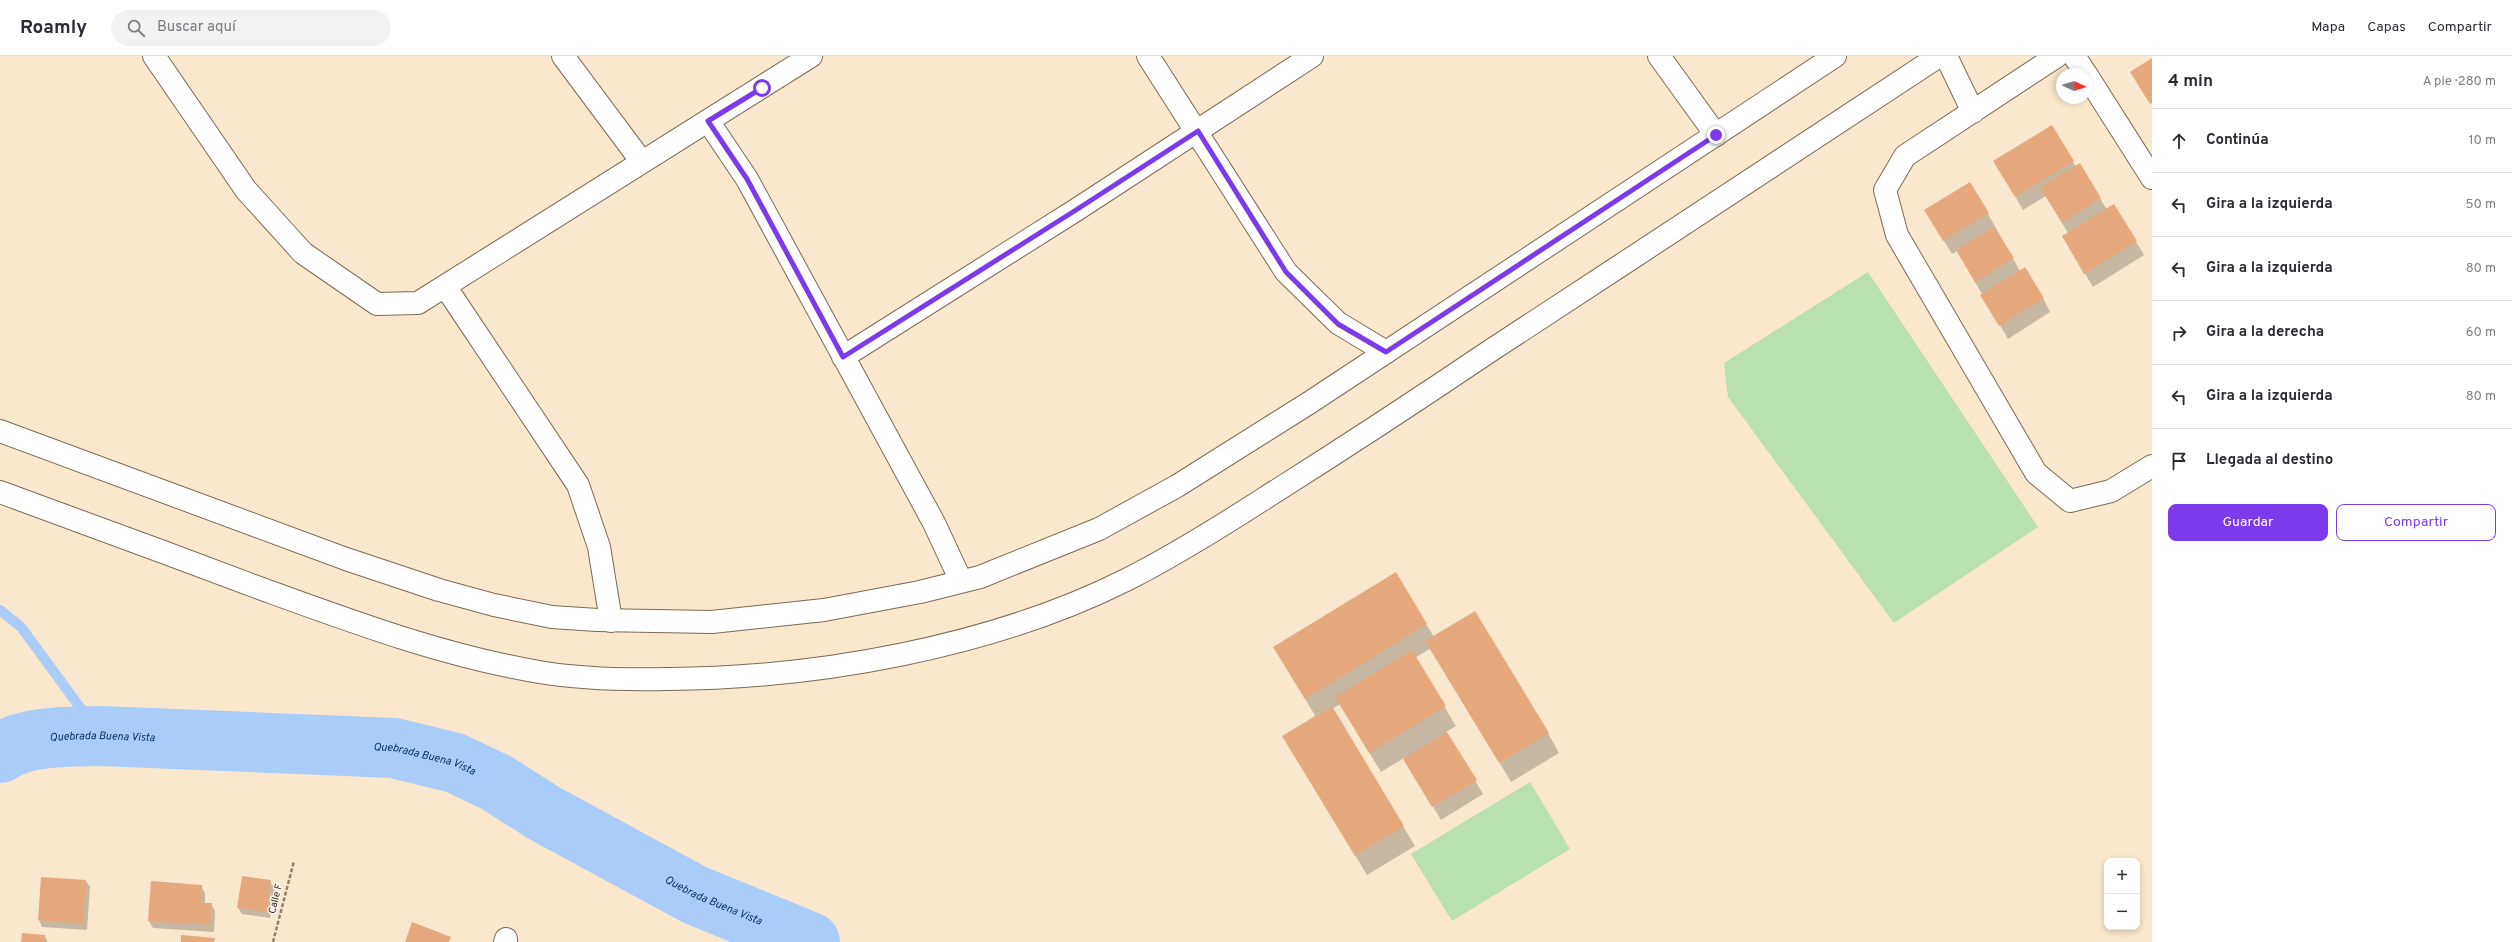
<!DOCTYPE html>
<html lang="es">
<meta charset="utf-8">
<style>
body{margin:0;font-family:Overpass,sans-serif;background:#f2f2f3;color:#2b2b33}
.controls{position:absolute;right:12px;bottom:12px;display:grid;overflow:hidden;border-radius:8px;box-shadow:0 2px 6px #0003}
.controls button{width:36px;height:36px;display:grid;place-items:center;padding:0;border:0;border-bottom:1px solid #e1e1e2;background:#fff;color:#2b2b33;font:20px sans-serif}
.compass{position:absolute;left:2056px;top:12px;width:36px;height:36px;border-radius:50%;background:#fff;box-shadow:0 2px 6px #0003;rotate:94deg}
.stop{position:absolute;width:12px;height:12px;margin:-9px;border:3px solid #7c3aed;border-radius:50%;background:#fff}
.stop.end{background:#7c3aed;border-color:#fff;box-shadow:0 1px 4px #0008}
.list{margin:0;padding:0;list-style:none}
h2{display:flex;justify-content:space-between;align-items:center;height:52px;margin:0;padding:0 16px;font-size:17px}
h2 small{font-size:13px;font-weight:400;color:#7c7c81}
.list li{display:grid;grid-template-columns:26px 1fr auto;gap:12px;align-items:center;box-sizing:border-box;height:64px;padding:0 16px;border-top:1px solid #e1e1e2}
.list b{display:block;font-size:15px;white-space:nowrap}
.list em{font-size:13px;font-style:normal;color:#7c7c81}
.actions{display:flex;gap:8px;padding:12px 16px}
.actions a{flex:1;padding:9px 0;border:1px solid #7c3aed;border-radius:8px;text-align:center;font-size:14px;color:#7c3aed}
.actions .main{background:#7c3aed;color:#fff}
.icon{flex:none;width:22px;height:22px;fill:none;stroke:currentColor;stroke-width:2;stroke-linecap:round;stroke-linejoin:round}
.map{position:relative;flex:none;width:2152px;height:886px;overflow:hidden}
header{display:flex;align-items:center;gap:24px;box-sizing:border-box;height:56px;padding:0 20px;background:#fff;border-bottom:1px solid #e1e1e2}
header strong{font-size:19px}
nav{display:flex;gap:22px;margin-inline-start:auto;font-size:14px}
.search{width:280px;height:36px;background:#f2f2f3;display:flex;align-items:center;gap:10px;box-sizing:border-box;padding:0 14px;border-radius:22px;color:#7c7c81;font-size:15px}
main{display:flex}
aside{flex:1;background:#fff}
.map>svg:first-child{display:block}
.green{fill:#b9e0af}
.shadow{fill:#0003}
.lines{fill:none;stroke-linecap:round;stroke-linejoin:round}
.stream{stroke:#a9ccf9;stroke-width:10}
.river{stroke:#a9ccf9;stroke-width:60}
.building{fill:#e6a97e}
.street-casing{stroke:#7b6b55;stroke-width:24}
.secondary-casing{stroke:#7b6b55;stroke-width:24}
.path{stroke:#8e8270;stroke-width:2.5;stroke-dasharray:4 2;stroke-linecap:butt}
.street{stroke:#fff;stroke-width:22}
.secondary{stroke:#fff;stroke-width:22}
.route{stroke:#7c3aed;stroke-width:5}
.labels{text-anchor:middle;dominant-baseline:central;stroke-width:3;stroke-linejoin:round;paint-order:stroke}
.street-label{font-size:10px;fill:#251f15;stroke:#fdf6ec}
.water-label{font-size:11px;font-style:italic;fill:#073364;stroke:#fdf6ec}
</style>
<header>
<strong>Roamly</strong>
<div class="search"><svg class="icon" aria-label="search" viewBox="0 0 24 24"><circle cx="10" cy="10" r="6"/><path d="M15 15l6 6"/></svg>Buscar aquí</div>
<nav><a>Mapa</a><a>Capas</a><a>Compartir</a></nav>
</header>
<main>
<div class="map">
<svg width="2152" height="886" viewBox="0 0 2152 886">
<rect width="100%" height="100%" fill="#f9e7ce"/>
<path class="green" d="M 1868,216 L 2038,471 L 1894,567 L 1728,341 L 1724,307 Z
M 1530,726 L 1570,793 L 1452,865 L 1411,798 Z"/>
<path class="shadow" d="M 2052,70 L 2076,111 L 2080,109 L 2107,154 L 2114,149 L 2144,199 L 2093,231 L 2071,194 L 2068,177 L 2046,140 L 2023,154 L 1995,105 Z
M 1988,158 L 2020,215 L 2043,242 L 2050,256 L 2008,283 L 1957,195 L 1952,198 L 1933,167 Z
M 1426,568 L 1434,581 L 1548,677 L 1559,697 L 1511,726 L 1431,592 L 1415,602 L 1456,670 L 1446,676 L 1483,738 L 1441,764 L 1404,702 L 1381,716 L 1340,648 L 1332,653 L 1415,790 L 1367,819 L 1295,700 L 1316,661 L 1286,611 Z
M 42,822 L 86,825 L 90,831 L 87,874 L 42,871 L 39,864 Z
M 270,825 L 274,832 L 270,862 L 242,858 L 238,852 Z
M 152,827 L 201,830 L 205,837 L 205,848 L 211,848 L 215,855 L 214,876 L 153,872 L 149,865 Z
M 45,880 L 48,886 L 22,886 Z"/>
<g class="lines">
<path class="stream" d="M 0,554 L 21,571 L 101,680"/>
<path class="river" id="s1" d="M 0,697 C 26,679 71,681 101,680 L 394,692 L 455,707 L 497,727 L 544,757 L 695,839 L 810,886"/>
</g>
<path class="building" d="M 2152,2 L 2152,47 L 2150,48 L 2130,16 Z
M 2052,69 L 2074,105 L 2015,141 L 1993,105 Z
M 2080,107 L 2101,142 L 2062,167 L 2040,131 Z
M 1970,126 L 1989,157 L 1943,185 L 1924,154 Z
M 2114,148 L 2137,185 L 2084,218 L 2062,180 Z
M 1994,171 L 2014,202 L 1975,226 L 1956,194 Z
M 2025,211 L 2044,242 L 1999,270 L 1980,239 Z
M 1396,516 L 1427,568 L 1305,643 L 1273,591 Z
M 1475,555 L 1549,677 L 1499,707 L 1425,585 Z
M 1412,594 L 1446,650 L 1369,697 L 1335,641 Z
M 1332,650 L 1404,770 L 1355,800 L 1282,680 Z
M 1447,676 L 1477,724 L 1432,751 L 1403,703 Z
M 242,820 L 271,824 L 267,856 L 237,852 Z
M 41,821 L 86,824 L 83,868 L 38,864 Z
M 151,825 L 202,829 L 201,847 L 212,847 L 210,869 L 148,865 Z
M 412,866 L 451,881 L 449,886 L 405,886 Z
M 22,877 L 45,879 L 45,886 L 21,886 Z
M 181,879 L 215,882 L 214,886 L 181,886 Z"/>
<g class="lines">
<g class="street-casing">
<path id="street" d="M 154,0 L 246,134 L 303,197 L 377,248 L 418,247 L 811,0
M 563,0 L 642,106
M 1148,0 L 1286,216 L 1338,267 L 1386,296
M 1659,0 L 1716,79
M 1946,0 L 1973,56
M 2057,0 L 1905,100 L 1885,134 L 1897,179 L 2036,417 L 2070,445 L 2111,435 L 2152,410
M 2074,0 L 2086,18
M 2086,18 L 2152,122
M 708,65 L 747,123 L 934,467 L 961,525
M 445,230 L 578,429 L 599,491 L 611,565
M 843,301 L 1076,154 L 1312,0
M 505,886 L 506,883"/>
</g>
<g class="secondary-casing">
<path id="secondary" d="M 0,375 L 346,503 L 439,534 L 494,549 L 552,561 L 597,564 L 712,566 L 824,554 L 920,536 L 980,521 L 1099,473 L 1177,430 L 1309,347 L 1835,0
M 0,436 C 87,468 175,500 262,533 C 353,566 444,600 539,616 C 581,623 626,624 668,623 C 818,622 992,591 1126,524 C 1174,500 1220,471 1265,442 C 1341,394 1416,345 1490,295 C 1640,197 1790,98 1939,0"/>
</g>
<path class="path" d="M 273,886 L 294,805"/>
<use href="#street" class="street"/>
<use href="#secondary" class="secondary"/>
</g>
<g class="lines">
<path class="route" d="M 762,32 L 708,65 L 747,123 L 843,301 L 1076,154 L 1198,75 L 1286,216 L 1338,268 L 1386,296 L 1716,79"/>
</g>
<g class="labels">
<g class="street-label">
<text transform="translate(276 843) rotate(-76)">Calle F</text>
</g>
<g class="water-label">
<text stroke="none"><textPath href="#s1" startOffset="105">Quebrada Buena Vista</textPath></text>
<text stroke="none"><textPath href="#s1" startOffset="429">Quebrada Buena Vista</textPath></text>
<text stroke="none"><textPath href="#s1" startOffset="753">Quebrada Buena Vista</textPath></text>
</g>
</g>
</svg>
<div class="controls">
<button>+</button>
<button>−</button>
</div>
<svg class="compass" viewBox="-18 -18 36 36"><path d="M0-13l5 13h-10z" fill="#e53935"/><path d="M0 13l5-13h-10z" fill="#7c7c81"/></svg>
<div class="stop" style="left:762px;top:32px"></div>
<div class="stop end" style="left:1716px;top:79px"></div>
</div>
<aside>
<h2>4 min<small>A pie · 280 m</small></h2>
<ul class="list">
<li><svg class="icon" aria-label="ahead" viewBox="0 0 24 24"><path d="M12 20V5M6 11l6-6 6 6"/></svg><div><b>Continúa</b></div><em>10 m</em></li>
<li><svg class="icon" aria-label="left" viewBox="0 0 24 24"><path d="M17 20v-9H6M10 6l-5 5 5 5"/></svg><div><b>Gira a la izquierda</b></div><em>50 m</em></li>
<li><svg class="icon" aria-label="left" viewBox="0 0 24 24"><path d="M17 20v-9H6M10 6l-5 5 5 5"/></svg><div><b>Gira a la izquierda</b></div><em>80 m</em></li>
<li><svg class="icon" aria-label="right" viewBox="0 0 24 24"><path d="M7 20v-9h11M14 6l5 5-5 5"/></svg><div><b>Gira a la derecha</b></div><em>60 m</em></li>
<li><svg class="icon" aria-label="left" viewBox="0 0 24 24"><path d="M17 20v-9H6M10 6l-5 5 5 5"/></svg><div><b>Gira a la izquierda</b></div><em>80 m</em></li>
<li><svg class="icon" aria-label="arrive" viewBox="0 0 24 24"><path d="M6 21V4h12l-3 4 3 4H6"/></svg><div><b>Llegada al destino</b></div></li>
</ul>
<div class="actions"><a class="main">Guardar</a><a>Compartir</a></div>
</aside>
</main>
